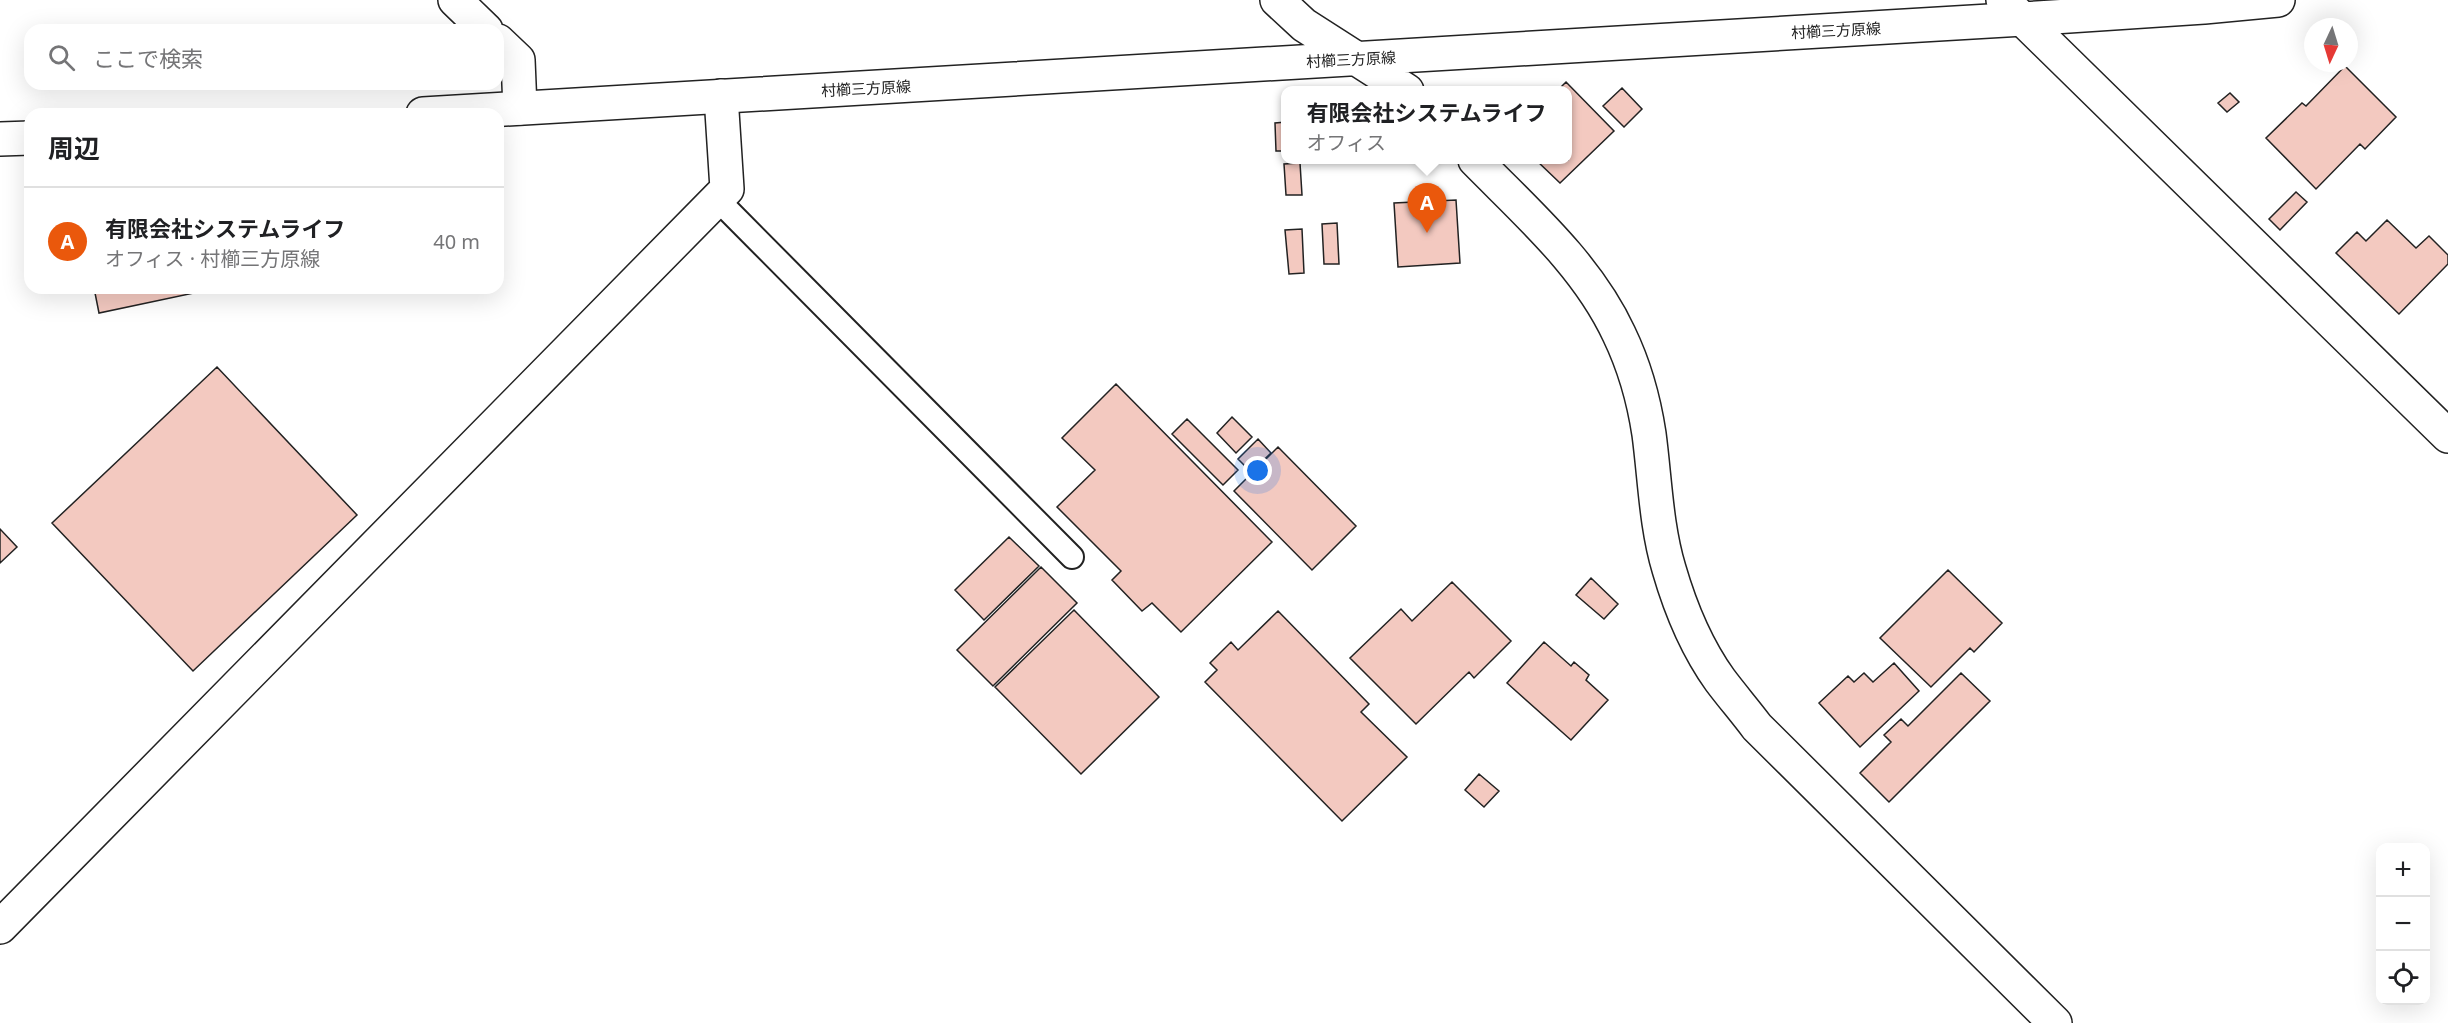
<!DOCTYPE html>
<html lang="ja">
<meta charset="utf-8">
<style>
body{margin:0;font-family:"Noto Sans","Noto Sans JP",sans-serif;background:#f6f6f6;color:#202124}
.controls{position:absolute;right:18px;bottom:18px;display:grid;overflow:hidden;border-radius:12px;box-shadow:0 6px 24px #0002}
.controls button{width:54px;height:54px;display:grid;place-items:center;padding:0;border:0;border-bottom:2px solid #e0e0e0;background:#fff;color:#202124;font:30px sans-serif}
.compass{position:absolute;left:2304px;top:18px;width:54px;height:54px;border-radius:50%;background:#fff;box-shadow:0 6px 24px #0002;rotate:184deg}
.you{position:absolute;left:1258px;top:471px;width:21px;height:21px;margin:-15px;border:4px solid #fff;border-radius:50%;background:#1a73e8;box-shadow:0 0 0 9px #1a73e833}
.badge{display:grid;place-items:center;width:39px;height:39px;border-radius:50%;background:#ea580c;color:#fff;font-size:20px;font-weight:700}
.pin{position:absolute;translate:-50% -50px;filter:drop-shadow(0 2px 3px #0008)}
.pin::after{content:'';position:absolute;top:32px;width:21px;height:18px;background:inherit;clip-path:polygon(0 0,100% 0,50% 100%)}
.popup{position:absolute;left:1281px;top:86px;width:291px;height:78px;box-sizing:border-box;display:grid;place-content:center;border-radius:12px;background:#fff;filter:drop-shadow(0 2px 4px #0005);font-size:20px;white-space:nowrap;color:#757577}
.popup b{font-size:22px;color:#202124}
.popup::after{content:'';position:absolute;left:50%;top:100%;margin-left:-12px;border:12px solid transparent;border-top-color:#fff}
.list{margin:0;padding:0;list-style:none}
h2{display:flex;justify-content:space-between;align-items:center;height:78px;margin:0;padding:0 24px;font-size:26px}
h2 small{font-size:20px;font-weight:400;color:#757577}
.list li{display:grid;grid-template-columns:39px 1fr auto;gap:18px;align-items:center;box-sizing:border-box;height:108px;padding:0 24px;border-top:2px solid #e0e0e0}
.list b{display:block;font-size:22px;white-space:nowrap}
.list p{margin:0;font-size:20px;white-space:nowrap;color:#757577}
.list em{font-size:20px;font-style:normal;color:#757577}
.icon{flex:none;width:33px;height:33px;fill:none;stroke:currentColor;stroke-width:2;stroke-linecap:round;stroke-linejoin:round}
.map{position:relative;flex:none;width:2448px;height:1023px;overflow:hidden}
.search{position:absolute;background:#fff;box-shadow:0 6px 24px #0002;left:24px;top:24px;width:480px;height:66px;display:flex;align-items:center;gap:15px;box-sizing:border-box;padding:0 21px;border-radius:18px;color:#757577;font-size:22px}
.panel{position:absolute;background:#fff;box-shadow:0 6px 24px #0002;left:24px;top:108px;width:480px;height:186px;border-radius:18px}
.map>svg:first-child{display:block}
.building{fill:#f3c9c0;stroke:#222;stroke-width:1.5}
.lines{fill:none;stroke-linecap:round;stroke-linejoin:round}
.lane-casing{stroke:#222;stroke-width:26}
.street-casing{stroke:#222;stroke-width:36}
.secondary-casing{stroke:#222;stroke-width:36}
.lane{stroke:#fff;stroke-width:22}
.street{stroke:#fff;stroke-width:33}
.secondary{stroke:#fff;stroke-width:33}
.labels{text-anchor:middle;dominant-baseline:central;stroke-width:4.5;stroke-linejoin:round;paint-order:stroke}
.street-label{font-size:15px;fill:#222;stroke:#fff}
</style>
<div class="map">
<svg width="2448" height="1023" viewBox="0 0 2448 1023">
<rect width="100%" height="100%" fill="#fff"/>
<path class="building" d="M 2345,66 L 2396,117 L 2365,149 L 2360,144 L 2316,189 L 2266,138 L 2302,103 L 2306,106 Z
M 1566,82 L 1614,131 L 1560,183 L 1536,160 L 1568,160 L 1568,91 L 1557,91 Z
M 1622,88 L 1642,109 L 1624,127 L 1603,106 Z
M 2230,93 L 2239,102 L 2227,112 L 2218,103 Z
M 1286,122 L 1286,151 L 1276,151 L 1275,123 Z
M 1300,163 L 1302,195 L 1286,195 L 1284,164 Z
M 2296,192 L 2307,202 L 2280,230 L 2269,219 Z
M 1456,200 L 1460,263 L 1398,267 L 1394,203 Z
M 2387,220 L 2416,248 L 2429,236 L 2448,255 L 2448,264 L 2399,314 L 2336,253 L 2357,232 L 2366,241 Z
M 1337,223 L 1339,264 L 1324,264 L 1322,224 Z
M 1302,229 L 1304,273 L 1289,274 L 1285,230 Z
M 94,288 L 193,288 L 194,293 L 99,313 Z
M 217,367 L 357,515 L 193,671 L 52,523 Z
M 1116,384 L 1272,542 L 1181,632 L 1152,603 L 1142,611 L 1112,580 L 1121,571 L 1057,507 L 1095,470 L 1062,438 Z
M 1232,417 L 1252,437 L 1236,453 L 1217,433 Z
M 1187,419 L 1238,470 L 1223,485 L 1172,434 Z
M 1258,439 L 1271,453 L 1251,472 L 1238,459 Z
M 1278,447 L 1356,526 L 1312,570 L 1234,491 Z
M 0,529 L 17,547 L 0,563 Z
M 1009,537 L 1039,566 L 984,620 L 955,590 Z
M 1041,567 L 1077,603 L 993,686 L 957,650 Z
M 1948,570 L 2002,623 L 1974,652 L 1970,648 L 1931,687 L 1880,638 Z
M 1591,578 L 1618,604 L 1604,619 L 1576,595 Z
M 1452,582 L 1511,641 L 1474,678 L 1469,672 L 1416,724 L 1350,658 L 1401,609 L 1412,621 Z
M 1074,610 L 1159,697 L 1081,774 L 995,687 Z
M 1278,611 L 1369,704 L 1361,712 L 1407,757 L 1342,821 L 1205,682 L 1217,670 L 1210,663 L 1231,642 L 1238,650 Z
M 1544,642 L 1571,666 L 1574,662 L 1589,675 L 1586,680 L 1608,700 L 1571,740 L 1507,683 Z
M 1894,663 L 1919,691 L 1860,747 L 1819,703 L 1848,676 L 1854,682 L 1864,673 L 1873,682 Z
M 1961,673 L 1990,701 L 1889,802 L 1860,773 L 1891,742 L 1884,735 L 1901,719 L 1908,726 Z
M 1479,774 L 1499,791 L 1484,807 L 1465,790 Z"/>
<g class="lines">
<g class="lane-casing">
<path id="lane" d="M 717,199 L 1072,557"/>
</g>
<g class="street-casing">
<path id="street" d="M 455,0 L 486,30
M 2003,0 L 2448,436
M 498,41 L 518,60 L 520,108
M 0,927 L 727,189 L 721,96"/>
</g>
<g class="secondary-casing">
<path id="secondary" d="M 1277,0 L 1304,25 L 1407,91
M 423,114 L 2023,19 L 2204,7 L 2278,0
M 0,139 L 30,138
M 1475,160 C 1527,213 1587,265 1619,334 C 1634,365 1644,401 1649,434 C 1655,479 1656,526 1669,569 C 1680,607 1697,648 1720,680 C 1732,696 1745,711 1757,727 L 2055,1023"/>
</g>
<use href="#lane" class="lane"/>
<use href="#street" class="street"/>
<use href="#secondary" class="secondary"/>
</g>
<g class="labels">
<g class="street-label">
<text transform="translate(1836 30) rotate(-3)">村櫛三方原線</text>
<text transform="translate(1351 59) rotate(-3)">村櫛三方原線</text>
<text transform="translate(866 88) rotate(-3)">村櫛三方原線</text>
</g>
</g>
</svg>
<div class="controls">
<button>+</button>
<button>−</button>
<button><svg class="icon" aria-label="locate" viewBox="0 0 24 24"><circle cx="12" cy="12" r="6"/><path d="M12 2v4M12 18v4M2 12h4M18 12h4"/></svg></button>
</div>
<svg class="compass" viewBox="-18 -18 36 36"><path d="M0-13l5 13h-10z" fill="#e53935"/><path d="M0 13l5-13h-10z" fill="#757577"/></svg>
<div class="you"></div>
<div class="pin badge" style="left:1427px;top:233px">A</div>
<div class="popup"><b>有限会社システムライフ</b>オフィス</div>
<div class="search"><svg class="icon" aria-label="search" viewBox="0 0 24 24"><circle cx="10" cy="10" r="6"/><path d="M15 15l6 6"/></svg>ここで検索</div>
<section class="panel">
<h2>周辺<small></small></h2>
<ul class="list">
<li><span class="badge">A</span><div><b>有限会社システムライフ</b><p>オフィス · 村櫛三方原線</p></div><em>40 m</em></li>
</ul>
</section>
</div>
